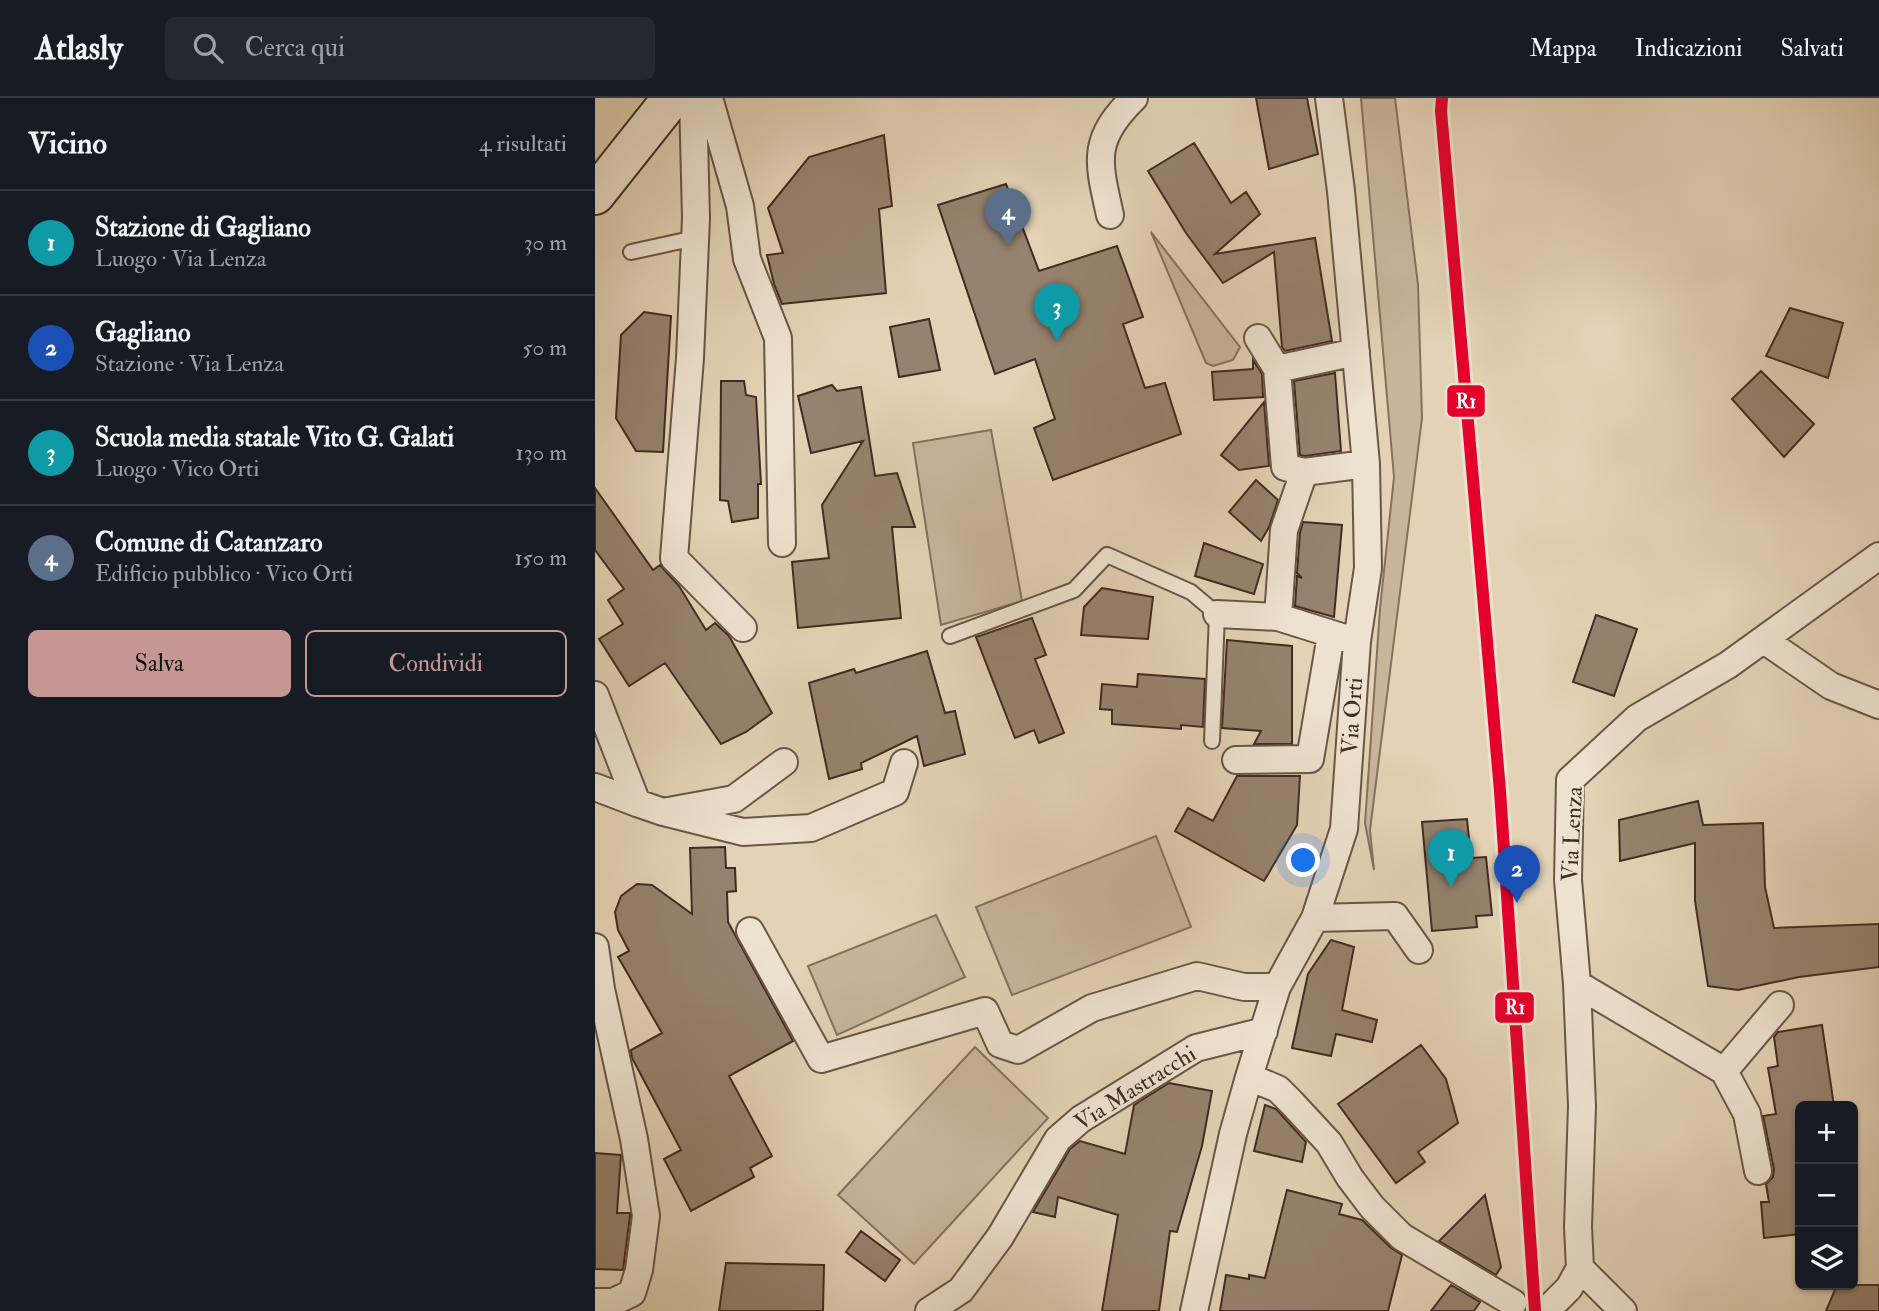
<!DOCTYPE html>
<html lang="it">
<meta charset="utf-8">
<style>
body{margin:0;font-family:"IM FELL Double Pica",serif;background:#242831;color:#f1f3f6}
.controls{position:absolute;right:21px;bottom:21px;display:grid;overflow:hidden;border-radius:10px;box-shadow:0 2px 5px #0004}
.controls button{width:63px;height:63px;display:grid;place-items:center;padding:0;border:0;border-bottom:2px solid #363941;background:#171b24;color:#f1f3f6;font:35px sans-serif}
.you{position:absolute;left:709px;top:763px;width:24px;height:24px;margin:-18px;border:5px solid #fff;border-radius:50%;background:#1a73e8;box-shadow:0 0 0 10px #1a73e833}
.badge{display:grid;place-items:center;width:46px;height:46px;border-radius:50%;background:#c59692;color:#fff;font-size:23px;font-weight:700}
.pin{position:absolute;translate:-50% -58px;filter:drop-shadow(0 2px 4px #0008)}
.pin::after{content:'';position:absolute;top:37px;width:24px;height:21px;background:inherit;clip-path:polygon(0 0,100% 0,50% 100%)}
.list{margin:0;padding:0;list-style:none}
h2{display:flex;justify-content:space-between;align-items:center;height:91px;margin:0;padding:0 28px;font-size:30px}
h2 small{font-size:23px;font-weight:400;color:#9ea1a6}
.list li{display:grid;grid-template-columns:46px 1fr auto;gap:21px;align-items:center;box-sizing:border-box;height:105px;padding:0 28px;border-top:2px solid #363941}
.list b{display:block;font-size:26px;white-space:nowrap}
.list p{margin:0;font-size:23px;white-space:nowrap;color:#9ea1a6}
.list em{font-size:23px;font-style:normal;color:#9ea1a6}
.actions{display:flex;gap:14px;padding:21px 28px}
.actions a{flex:1;padding:16px 0;border:2px solid #c59692;border-radius:10px;text-align:center;font-size:24px;color:#c59692}
.actions .main{background:#c59692;color:#111}
.icon{flex:none;width:38px;height:38px;fill:none;stroke:currentColor;stroke-width:2;stroke-linecap:round;stroke-linejoin:round}
.map{position:relative;flex:none;width:1284px;height:1213px;overflow:hidden}
header{display:flex;align-items:center;gap:42px;box-sizing:border-box;height:98px;padding:0 35px;background:#171b24;border-bottom:2px solid #363941}
header strong{font-size:33px}
nav{display:flex;gap:38px;margin-inline-start:auto;font-size:24px}
.search{width:490px;height:63px;background:#242831;display:flex;align-items:center;gap:18px;box-sizing:border-box;padding:0 24px;border-radius:10px;color:#9ea1a6;font-size:26px}
main{display:flex}
aside{flex:1;background:#171b24}
.map>svg:first-child{display:block}
.green{fill:#c8b69c;stroke:#85715e;stroke-width:2}
.building{fill:#96826e;stroke:#422c21;stroke-width:2}
.lines{fill:none;stroke-linecap:round;stroke-linejoin:round}
.street-tunnel{stroke:#c3b197;stroke-width:26;stroke-dasharray:26 13;stroke-linecap:butt}
.lane-casing{stroke:#6a5646;stroke-width:18}
.street-casing{stroke:#6a5646;stroke-width:30}
.secondary-casing{stroke:#422c21;stroke-width:42}
.lane{stroke:#ede2cf;stroke-width:14}
.street{stroke:#ede2cf;stroke-width:26}
.secondary{stroke:#ede2cf;stroke-width:38}
.rail-1-casing{stroke:#ede2cf;stroke-width:18}
.rail-1{stroke:#e4002b;stroke-width:12}
.labels{text-anchor:middle;dominant-baseline:central;stroke-width:5;stroke-linejoin:round;paint-order:stroke}
.street-label{font-size:23px;fill:#422c21;stroke:#ede2cf}
.line-badge{stroke:#ede2cf;stroke-width:2.5}
.badge-label{font-size:19px;text-anchor:middle;font-weight:bold;fill:#fff}
</style>
<header>
<strong>Atlasly</strong>
<div class="search"><svg class="icon" aria-label="search" viewBox="0 0 24 24"><circle cx="10" cy="10" r="6"/><path d="M15 15l6 6"/></svg>Cerca qui</div>
<nav><a>Mappa</a><a>Indicazioni</a><a>Salvati</a></nav>
</header>
<main>
<aside>
<h2>Vicino<small>4 risultati</small></h2>
<ul class="list">
<li><span class="badge" style="background:#0f9aa8">1</span><div><b>Stazione di Gagliano</b><p>Luogo · Via Lenza</p></div><em>30 m</em></li>
<li><span class="badge" style="background:#1a4fb4">2</span><div><b>Gagliano</b><p>Stazione · Via Lenza</p></div><em>50 m</em></li>
<li><span class="badge" style="background:#0f9aa8">3</span><div><b>Scuola media statale Vito G. Galati</b><p>Luogo · Vico Orti</p></div><em>130 m</em></li>
<li><span class="badge" style="background:#5c6f8a">4</span><div><b>Comune di Catanzaro</b><p>Edificio pubblico · Vico Orti</p></div><em>150 m</em></li>
</ul>
<div class="actions"><a class="main">Salva</a><a>Condividi</a></div>
</aside>
<div class="map">
<svg width="1284" height="1213" viewBox="0 0 1284 1213">
<rect width="100%" height="100%" fill="#e3d2b5"/>
<filter id="stains"><feTurbulence type="fractalNoise" baseFrequency=".00286" numOctaves="4"/><feColorMatrix values="0 0 0 0 .2 0 0 0 0 .09 0 0 0 0 .02 0 0 0 .5 -.17"/></filter>
<radialGradient id="worn" r=".72"><stop offset=".6" stop-color="#630" stop-opacity="0"/><stop offset="1" stop-color="#630" stop-opacity=".3"/></radialGradient>
<path class="green" d="M 766,0 L 800,0 L 823,187 L 827,320 L 775,732 L 779,772 L 770,725 L 785,511 L 799,379 Z
M 556,134 L 645,249 L 638,262 L 618,268 L 611,265 Z
M 396,332 L 427,503 L 346,527 L 318,345 Z
M 561,738 L 596,829 L 417,897 L 381,809 Z
M 341,817 L 370,879 L 242,937 L 213,868 Z
M 380,949 L 453,1020 L 319,1166 L 243,1097 Z"/>
<path class="building" d="M 661,0 L 712,0 L 723,56 L 674,71 Z
M 289,37 L 297,108 L 284,111 L 291,195 L 187,206 L 179,186 L 172,157 L 188,155 L 173,110 L 214,59 Z
M 599,45 L 636,105 L 651,94 L 665,116 L 620,156 L 720,140 L 737,243 L 690,253 L 687,249 L 679,154 L 628,185 L 591,135 L 553,73 Z
M 411,86 L 444,173 L 522,148 L 548,219 L 528,226 L 550,290 L 570,285 L 586,336 L 458,382 L 439,330 L 460,321 L 440,261 L 400,276 L 343,107 Z
M 1195,210 L 1248,225 L 1233,280 L 1171,258 Z
M 49,214 L 76,218 L 68,354 L 41,353 L 21,320 L 26,237 Z
M 334,221 L 345,272 L 304,279 L 295,229 Z
M 658,262 L 667,276 L 668,299 L 619,302 L 617,274 L 658,271 Z
M 1166,273 L 1219,326 L 1189,359 L 1137,301 Z
M 740,275 L 746,353 L 710,358 L 705,357 L 699,283 Z
M 126,283 L 149,283 L 151,297 L 161,299 L 166,386 L 163,386 L 163,420 L 137,424 L 133,403 L 125,402 Z
M 237,287 L 242,293 L 266,289 L 280,378 L 302,375 L 320,429 L 297,429 L 306,520 L 203,530 L 197,464 L 234,460 L 227,407 L 268,343 L 216,355 L 203,298 Z
M 669,304 L 674,368 L 644,372 L 626,357 Z
M 661,382 L 683,402 L 674,429 L 666,443 L 634,414 Z
M 0,390 L 58,472 L 65,467 L 84,488 L 111,532 L 120,525 L 134,538 L 177,615 L 151,634 L 126,646 L 70,565 L 34,588 L 4,541 L 28,526 L 13,502 L 29,491 L 0,452 Z
M 708,424 L 747,427 L 739,519 L 700,508 L 702,478 L 707,480 L 702,475 L 705,435 Z
M 609,445 L 668,466 L 659,496 L 600,478 Z
M 507,490 L 558,499 L 553,541 L 486,537 L 489,509 Z
M 1001,517 L 1042,531 L 1019,598 L 978,584 Z
M 437,520 L 451,557 L 440,561 L 469,635 L 444,645 L 439,632 L 420,640 L 381,539 Z
M 632,542 L 697,548 L 697,646 L 659,646 L 666,633 L 627,630 Z
M 332,553 L 350,615 L 360,613 L 370,656 L 329,668 L 322,638 L 266,665 L 267,671 L 234,681 L 214,585 L 259,571 L 261,575 Z
M 543,576 L 610,581 L 608,629 L 586,627 L 586,631 L 517,626 L 517,612 L 505,611 L 507,586 L 542,589 Z
M 642,678 L 705,678 L 702,727 L 669,783 L 580,733 L 593,710 L 618,723 Z
M 1103,703 L 1108,727 L 1168,725 L 1170,789 L 1179,830 L 1284,826 L 1284,869 L 1204,879 L 1143,892 L 1113,888 L 1100,803 L 1100,745 L 1025,763 L 1024,722 Z
M 872,721 L 876,760 L 891,759 L 897,817 L 881,818 L 882,829 L 837,833 L 827,724 Z
M 130,749 L 131,770 L 140,770 L 141,793 L 132,794 L 133,824 L 198,943 L 134,978 L 177,1058 L 155,1070 L 159,1079 L 96,1113 L 69,1061 L 86,1052 L 37,960 L 36,952 L 67,935 L 23,859 L 34,853 L 23,832 L 20,814 L 26,798 L 42,786 L 57,787 L 97,816 L 95,750 Z
M 736,842 L 759,849 L 747,912 L 782,922 L 777,944 L 741,936 L 736,958 L 697,950 L 713,876 Z
M 1227,927 L 1239,1008 L 1205,1008 L 1205,1136 L 1169,1140 L 1166,1104 L 1174,1104 L 1171,1086 L 1178,1079 L 1179,1071 L 1168,1018 L 1181,1016 L 1173,970 L 1183,968 L 1179,939 L 1183,934 Z
M 826,947 L 851,981 L 863,1025 L 823,1054 L 830,1064 L 801,1085 L 743,1006 Z
M 574,985 L 617,993 L 607,1048 L 582,1134 L 575,1133 L 564,1213 L 507,1213 L 523,1117 L 463,1099 L 460,1119 L 438,1114 L 475,1051 L 485,1043 L 530,1056 L 539,1007 Z
M 670,1007 L 681,1011 L 711,1044 L 707,1064 L 659,1053 Z
M 0,1055 L 26,1057 L 22,1115 L 35,1115 L 35,1118 L 28,1172 L 0,1171 Z
M 692,1092 L 747,1106 L 744,1116 L 767,1122 L 796,1150 L 807,1157 L 793,1213 L 625,1213 L 631,1177 L 654,1181 L 654,1177 L 670,1180 Z
M 890,1097 L 906,1169 L 901,1177 L 844,1143 Z
M 266,1133 L 305,1162 L 290,1183 L 251,1154 Z
M 131,1165 L 229,1167 L 228,1213 L 124,1213 Z
M 856,1187 L 885,1204 L 879,1213 L 836,1213 Z
M 1242,1187 L 1284,1187 L 1284,1213 L 1231,1213 Z"/>
<g class="lines">
<path class="street-tunnel" d="M 918,1205 L 957,1207"/>
<g class="lane-casing">
<path id="lane" d="M 36,154 L 100,140
M 355,538 L 479,492 L 512,457 L 596,494 L 622,516 L 617,643"/>
</g>
<g class="street-casing">
<path id="street" d="M 98,0 L 101,120 L 95,260 L 79,460 L 148,530
M 114,0 L 145,108 L 152,161 L 183,240 L 187,445
M 515,117 C 503,63 496,42 539,0
M 663,240 L 682,271 L 690,369 L 709,374 L 689,432 L 683,519
M 682,271 L 761,254
M 709,374 L 771,366
M 622,516 L 683,519 L 753,541
M 1169,542 L 1236,588 L 1284,607
M 0,597 L 42,705 L 0,689
M 641,662 L 715,661 L 736,537
M 42,705 L 68,714 L 139,701 L 189,664
M 68,714 L 148,734 L 216,730 L 300,694 L 309,665
M 720,820 L 800,818 L 824,852
M 155,833 L 226,961 L 390,913 L 405,946 L 423,952 L 497,910 L 602,878 L 649,889 L 682,889
M 0,849 L 6,891 L 39,1041 L 51,1118 L 44,1172 L 37,1195 L 18,1204 L 0,1204
M 982,886 L 1129,973 L 1152,1016 L 1163,1073
M 1129,973 L 1185,907
M 654,979 L 683,991 L 696,1004 L 734,1045 L 755,1080 L 777,1109 L 807,1139 L 918,1205
M 985,1170 L 1028,1213
M 957,1207 L 974,1190 L 985,1170 L 983,1129 L 987,1008 L 982,886 L 973,782 L 975,682 L 1042,620 L 1133,567 L 1284,458
M 334,1213 L 366,1192 L 405,1139 L 463,1041 L 486,1021 L 601,950 L 669,933
M 599,1213 L 638,1036 L 654,979 L 682,889 L 720,820 L 749,731 L 762,543 L 773,470 L 771,366 L 746,93 L 734,0"/>
</g>
<g class="secondary-casing">
<path id="secondary" d="M 0,97 L 77,0"/>
</g>
<use href="#lane" class="lane"/>
<use href="#street" class="street"/>
<use href="#secondary" class="secondary"/>
<g class="rail-1-casing">
<path id="rail-1" d="M 847,0 L 846,13 L 905,693 L 940,1213"/>
</g>
<use href="#rail-1" class="rail-1"/>
</g>
<g class="labels">
<g class="street-label">
<text transform="translate(757 618) rotate(-86)">Via Orti</text>
<text transform="translate(977 736) rotate(-87)">Via Lenza</text>
<text transform="translate(540 990) rotate(-32)">Via Mastracchi</text>
</g>
</g>
<g class="line-badge">
<rect x="851" y="286" width="40" height="34" rx="7" fill="#e4002b"/>
<rect x="899" y="893" width="41" height="33" rx="7" fill="#e4002b"/>
</g>
<g class="badge-label">
<text x="871" y="310">R1</text>
<text x="920" y="916">R1</text>
</g>
<rect width="100%" height="100%" filter="url(#stains)"/>
<rect width="100%" height="100%" fill="url(#worn)"/>
</svg>
<div class="controls">
<button>+</button>
<button>−</button>
<button><svg class="icon" aria-label="layers" viewBox="0 0 24 24"><path d="M12 4l9 5-9 5-9-5zM3 14l9 5 9-5"/></svg></button>
</div>
<div class="you"></div>
<div class="pin badge" style="left:856px;top:789px;background:#0f9aa8">1</div>
<div class="pin badge" style="left:922px;top:805px;background:#1a4fb4">2</div>
<div class="pin badge" style="left:462px;top:243px;background:#0f9aa8">3</div>
<div class="pin badge" style="left:413px;top:148px;background:#5c6f8a">4</div>
</div>
</main>
